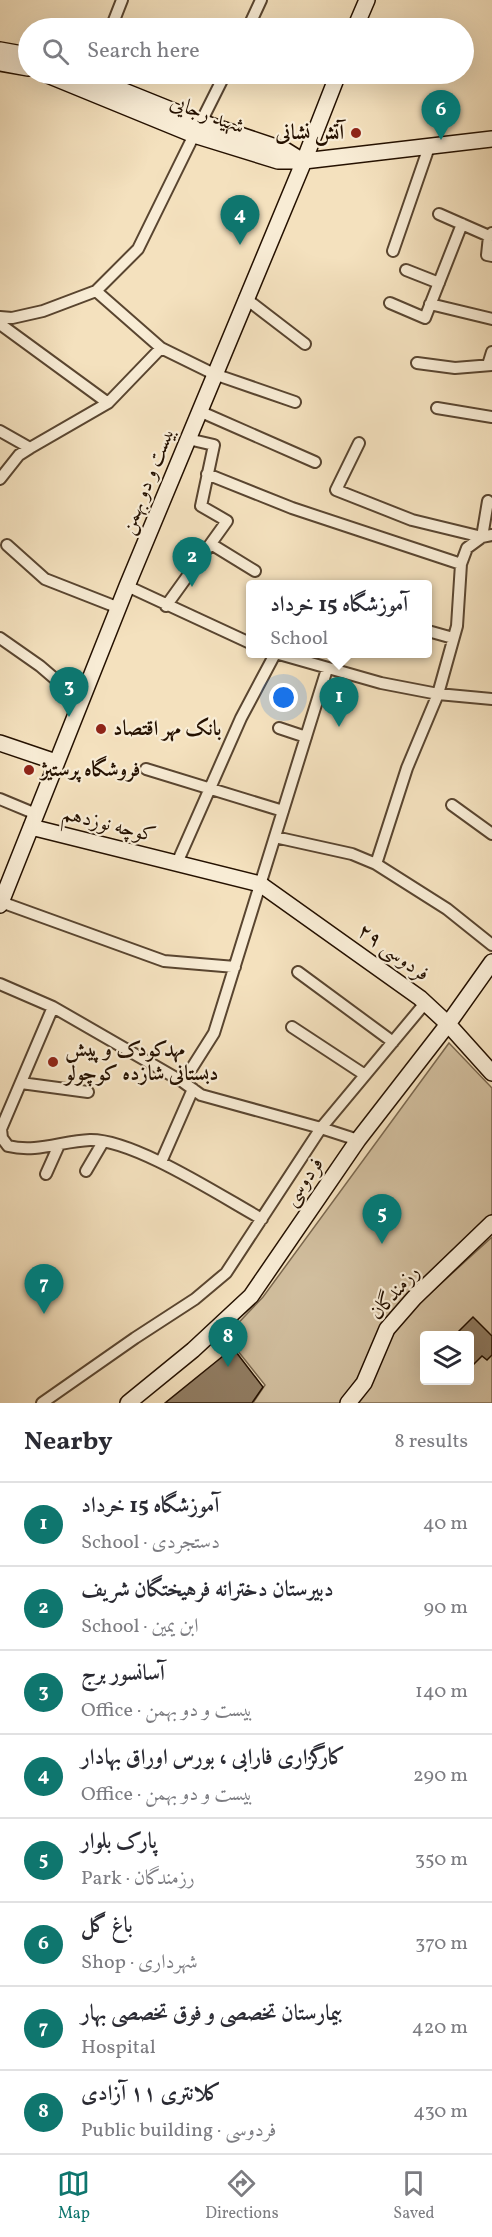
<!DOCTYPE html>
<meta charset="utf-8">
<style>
body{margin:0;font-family:Vollkorn,Amiri,serif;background:#f2f2f3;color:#2b2b33}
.controls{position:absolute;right:18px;bottom:18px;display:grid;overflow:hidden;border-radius:6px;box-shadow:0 6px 24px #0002}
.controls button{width:54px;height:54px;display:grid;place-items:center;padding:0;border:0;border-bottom:2px solid #e1e1e2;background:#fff;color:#2b2b33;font:30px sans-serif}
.you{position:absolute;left:284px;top:698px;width:21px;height:21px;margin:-15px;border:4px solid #fff;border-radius:50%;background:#1a73e8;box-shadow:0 0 0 9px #1a73e833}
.badge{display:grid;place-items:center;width:39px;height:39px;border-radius:50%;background:#0f766e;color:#fff;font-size:20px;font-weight:700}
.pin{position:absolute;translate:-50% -50px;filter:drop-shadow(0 2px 3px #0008)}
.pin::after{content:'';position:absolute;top:32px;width:21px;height:18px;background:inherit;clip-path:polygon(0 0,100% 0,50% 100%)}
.popup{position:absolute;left:246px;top:580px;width:186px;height:78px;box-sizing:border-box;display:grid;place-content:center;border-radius:6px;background:#fff;filter:drop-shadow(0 2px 4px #0005);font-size:20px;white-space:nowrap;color:#7c7c81}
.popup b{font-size:22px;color:#2b2b33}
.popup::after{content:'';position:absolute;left:50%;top:100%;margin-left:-12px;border:12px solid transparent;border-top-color:#fff}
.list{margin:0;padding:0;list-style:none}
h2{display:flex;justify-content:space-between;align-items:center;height:78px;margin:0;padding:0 24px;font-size:26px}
h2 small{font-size:20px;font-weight:400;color:#7c7c81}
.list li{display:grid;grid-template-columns:39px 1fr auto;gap:18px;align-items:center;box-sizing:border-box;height:84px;padding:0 24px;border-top:2px solid #e1e1e2}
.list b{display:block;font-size:22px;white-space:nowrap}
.list p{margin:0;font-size:20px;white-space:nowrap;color:#7c7c81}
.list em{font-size:20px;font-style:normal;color:#7c7c81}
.icon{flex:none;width:33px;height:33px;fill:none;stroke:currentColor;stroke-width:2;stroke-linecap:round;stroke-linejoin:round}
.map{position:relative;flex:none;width:492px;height:1403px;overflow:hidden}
.search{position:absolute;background:#fff;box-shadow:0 6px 24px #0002;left:18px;right:18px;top:18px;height:66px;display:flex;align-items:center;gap:15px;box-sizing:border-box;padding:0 21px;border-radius:33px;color:#7c7c81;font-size:22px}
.sheet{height:750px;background:#fff}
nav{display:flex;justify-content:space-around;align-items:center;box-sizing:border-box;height:84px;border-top:2px solid #e1e1e2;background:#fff;font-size:16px;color:#7c7c81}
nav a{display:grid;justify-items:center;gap:3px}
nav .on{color:#0f766e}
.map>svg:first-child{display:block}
.green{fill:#d1be9e;stroke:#7b684f;stroke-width:1.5;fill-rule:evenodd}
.building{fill:#917d63;stroke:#251100;stroke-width:1.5}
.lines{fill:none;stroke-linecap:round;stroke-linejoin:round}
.street-casing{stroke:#594530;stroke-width:14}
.secondary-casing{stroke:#251100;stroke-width:18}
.street{stroke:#f8ecd5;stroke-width:10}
.secondary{stroke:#f8ecd5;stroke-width:15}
.poi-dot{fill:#8f2418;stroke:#f8ecd5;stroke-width:2}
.labels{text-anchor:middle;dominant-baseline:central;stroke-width:4.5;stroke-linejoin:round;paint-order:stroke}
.street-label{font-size:21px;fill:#251100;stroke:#f8ecd5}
.poi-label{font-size:21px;font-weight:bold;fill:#251100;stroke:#f8ecd5;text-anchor:start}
</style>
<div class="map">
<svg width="492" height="1403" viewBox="0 0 492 1403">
<rect width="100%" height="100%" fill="#f4e1be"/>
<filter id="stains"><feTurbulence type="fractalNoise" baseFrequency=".00333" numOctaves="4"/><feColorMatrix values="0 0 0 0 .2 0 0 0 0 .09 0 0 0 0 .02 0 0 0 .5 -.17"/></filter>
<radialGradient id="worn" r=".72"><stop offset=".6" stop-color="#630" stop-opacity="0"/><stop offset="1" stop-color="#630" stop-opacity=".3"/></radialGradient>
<path class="green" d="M 449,1043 L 492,1088 L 492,1214 L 431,1273 L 340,1403 L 253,1403 L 265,1385 L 226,1336 L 263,1297 Z
M 492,1237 L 492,1403 L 353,1403 L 403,1318 ZM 424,1336 L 470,1336 L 470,1380 L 424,1380 Z"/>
<path class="building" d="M 473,1317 L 492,1336 L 492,1355 L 487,1360 L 482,1356 L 470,1368 L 470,1336 L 454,1336 Z
M 233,1348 L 263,1387 L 252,1403 L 165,1403 Z"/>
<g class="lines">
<g class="street-casing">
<path id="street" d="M 111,28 L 122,0
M 248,28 L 261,0
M 201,122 L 225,74
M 439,214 L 489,236
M 492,233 L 489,236 L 487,255 L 492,256
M 393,251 L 429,147
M 406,270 L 439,283
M 96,291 L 161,348 L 214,374 L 295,402
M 245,298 L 305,344
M 390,303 L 425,318 L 462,224
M 430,304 L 492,319
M 0,317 L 12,318 L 43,311 L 96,291 L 138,249 L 194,135
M 0,324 L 108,403
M 417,363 L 455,368 L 492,365
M 488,365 L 492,352
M 437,408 L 492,417
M 199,411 L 315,462
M 0,431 L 30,448
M 359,443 L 336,490 L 412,520 L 482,537
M 207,474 L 292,508 L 461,564
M 0,479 L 19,455 L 30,448 L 108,403 L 161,348
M 482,537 L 488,501
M 211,544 L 255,571
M 7,545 L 45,579 L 119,608
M 127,586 L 250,643
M 166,606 L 227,521 L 201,506 L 214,445 L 188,439
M 428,631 L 453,638
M 0,638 L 40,666 L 82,702
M 279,654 L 381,683 L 438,694 L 492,699
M 279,728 L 306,737
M 146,769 L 283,811
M 0,799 L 36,814
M 452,805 L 492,834
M 275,837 L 352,854 L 376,864 L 447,909 L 492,945
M 177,863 L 241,718 L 275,654
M 376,864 L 407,768 L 438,694 L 457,626 L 461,564 L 467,548 L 482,537 L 492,535
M 1,902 L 164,961 L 235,967
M 298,972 L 393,1042
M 0,984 L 53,1007 L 183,1082 L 201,1095 L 321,1128 L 358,1140
M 53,1007 L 1,1129 L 2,1138 L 8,1146 C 37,1153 62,1141 90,1140 C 134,1139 222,1197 262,1219
M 292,1027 L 365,1075
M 183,1082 L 214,1033 L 327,669
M 21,1083 L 88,1092
M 161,1162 L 193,1089
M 86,1171 L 103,1142
M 46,1174 L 59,1145
M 42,1403 L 135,1338 L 195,1299 L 226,1273 L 321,1128 L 426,1002"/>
</g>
<g class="secondary-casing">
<path id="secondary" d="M 355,28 L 367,0
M 0,50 L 28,55
M 0,63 L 28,68
M 45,74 L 194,135 L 278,161 L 304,161 L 492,139
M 82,74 L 201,122 L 285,150 L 301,160
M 0,743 L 56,762
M 31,827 L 260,884 L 420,998 L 448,1024 L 492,1073
M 0,905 L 127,586 L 304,161 L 338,74
M 128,1403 L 193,1350 L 251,1296 L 358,1140 L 448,1024 L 492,962
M 348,1403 L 364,1383 L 387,1329 L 414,1298 L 492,1223"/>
</g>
<use href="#street" class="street"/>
<use href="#secondary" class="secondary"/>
</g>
<g class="poi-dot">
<circle cx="356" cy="133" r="6"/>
<circle cx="101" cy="729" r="6"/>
<circle cx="29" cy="770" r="6"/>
<circle cx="53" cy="1062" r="6"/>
</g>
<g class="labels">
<g class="street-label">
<text transform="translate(207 115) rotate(20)">شهید رجایی</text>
<text transform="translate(148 481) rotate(-68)">بیست و دو بهمن</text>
<text transform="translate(109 825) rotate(14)">کوچه نوزدهم</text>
<text transform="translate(393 953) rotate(36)">فردوسی ۲۹</text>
<text transform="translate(304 1182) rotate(-55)">فردوسی</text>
<text transform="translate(395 1293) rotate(-49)">رزمندگان</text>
</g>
<g class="poi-label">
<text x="344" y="133" text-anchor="end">آتش نشانی</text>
<text x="113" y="729">بانک مهر اقتصاد</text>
<text x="41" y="770">فروشگاه پرستيژ</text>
<text x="65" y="1050">مهدکودک و پیش<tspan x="65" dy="24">دبستانی شازده کوچولو</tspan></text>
</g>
</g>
<rect width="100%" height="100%" filter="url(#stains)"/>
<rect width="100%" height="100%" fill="url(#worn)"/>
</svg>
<div class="controls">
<button><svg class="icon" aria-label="layers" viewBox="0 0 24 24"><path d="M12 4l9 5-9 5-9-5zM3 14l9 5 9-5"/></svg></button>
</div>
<div class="you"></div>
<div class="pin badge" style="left:339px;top:727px">1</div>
<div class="popup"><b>آموزشگاه 15 خرداد</b>School</div>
<div class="pin badge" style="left:192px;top:587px">2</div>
<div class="pin badge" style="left:69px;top:717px">3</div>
<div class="pin badge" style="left:240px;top:245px">4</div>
<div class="pin badge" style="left:382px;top:1244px">5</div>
<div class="pin badge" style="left:441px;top:140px">6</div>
<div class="pin badge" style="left:44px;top:1314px">7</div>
<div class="pin badge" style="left:228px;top:1367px">8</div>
<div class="search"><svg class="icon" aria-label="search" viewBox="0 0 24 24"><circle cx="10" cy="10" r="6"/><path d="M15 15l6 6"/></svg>Search here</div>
</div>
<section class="sheet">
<h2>Nearby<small>8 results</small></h2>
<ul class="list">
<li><span class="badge">1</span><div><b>آموزشگاه 15 خرداد</b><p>School · دستجردی</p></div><em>40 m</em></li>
<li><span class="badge">2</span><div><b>دبیرستان دخترانه فرهیختگان شریف</b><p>School · ابن یمین</p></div><em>90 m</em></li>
<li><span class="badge">3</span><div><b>آسانسور برج</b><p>Office · بیست و دو بهمن</p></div><em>140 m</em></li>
<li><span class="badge">4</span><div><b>کارگزاری فارابی ، بورس اوراق بهادار</b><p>Office · بیست و دو بهمن</p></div><em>290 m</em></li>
<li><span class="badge">5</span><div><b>پارک بلوار</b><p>Park · رزمندگان</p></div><em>350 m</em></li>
<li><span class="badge">6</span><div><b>باغ گل</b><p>Shop · شهرداری</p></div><em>370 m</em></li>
<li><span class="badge">7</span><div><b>بیمارستان تخصصی و فوق تخصصی بهار</b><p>Hospital</p></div><em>420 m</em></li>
<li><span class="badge">8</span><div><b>کلانتری ۱۱ آزادی</b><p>Public building · فردوسی</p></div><em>430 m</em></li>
</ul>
</section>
<nav>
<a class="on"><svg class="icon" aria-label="map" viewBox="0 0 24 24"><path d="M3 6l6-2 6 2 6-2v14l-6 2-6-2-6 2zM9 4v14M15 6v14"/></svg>Map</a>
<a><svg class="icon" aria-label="directions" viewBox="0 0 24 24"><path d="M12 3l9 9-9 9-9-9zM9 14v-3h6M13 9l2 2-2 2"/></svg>Directions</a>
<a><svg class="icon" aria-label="saved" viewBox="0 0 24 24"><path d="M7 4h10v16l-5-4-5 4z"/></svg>Saved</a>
</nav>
